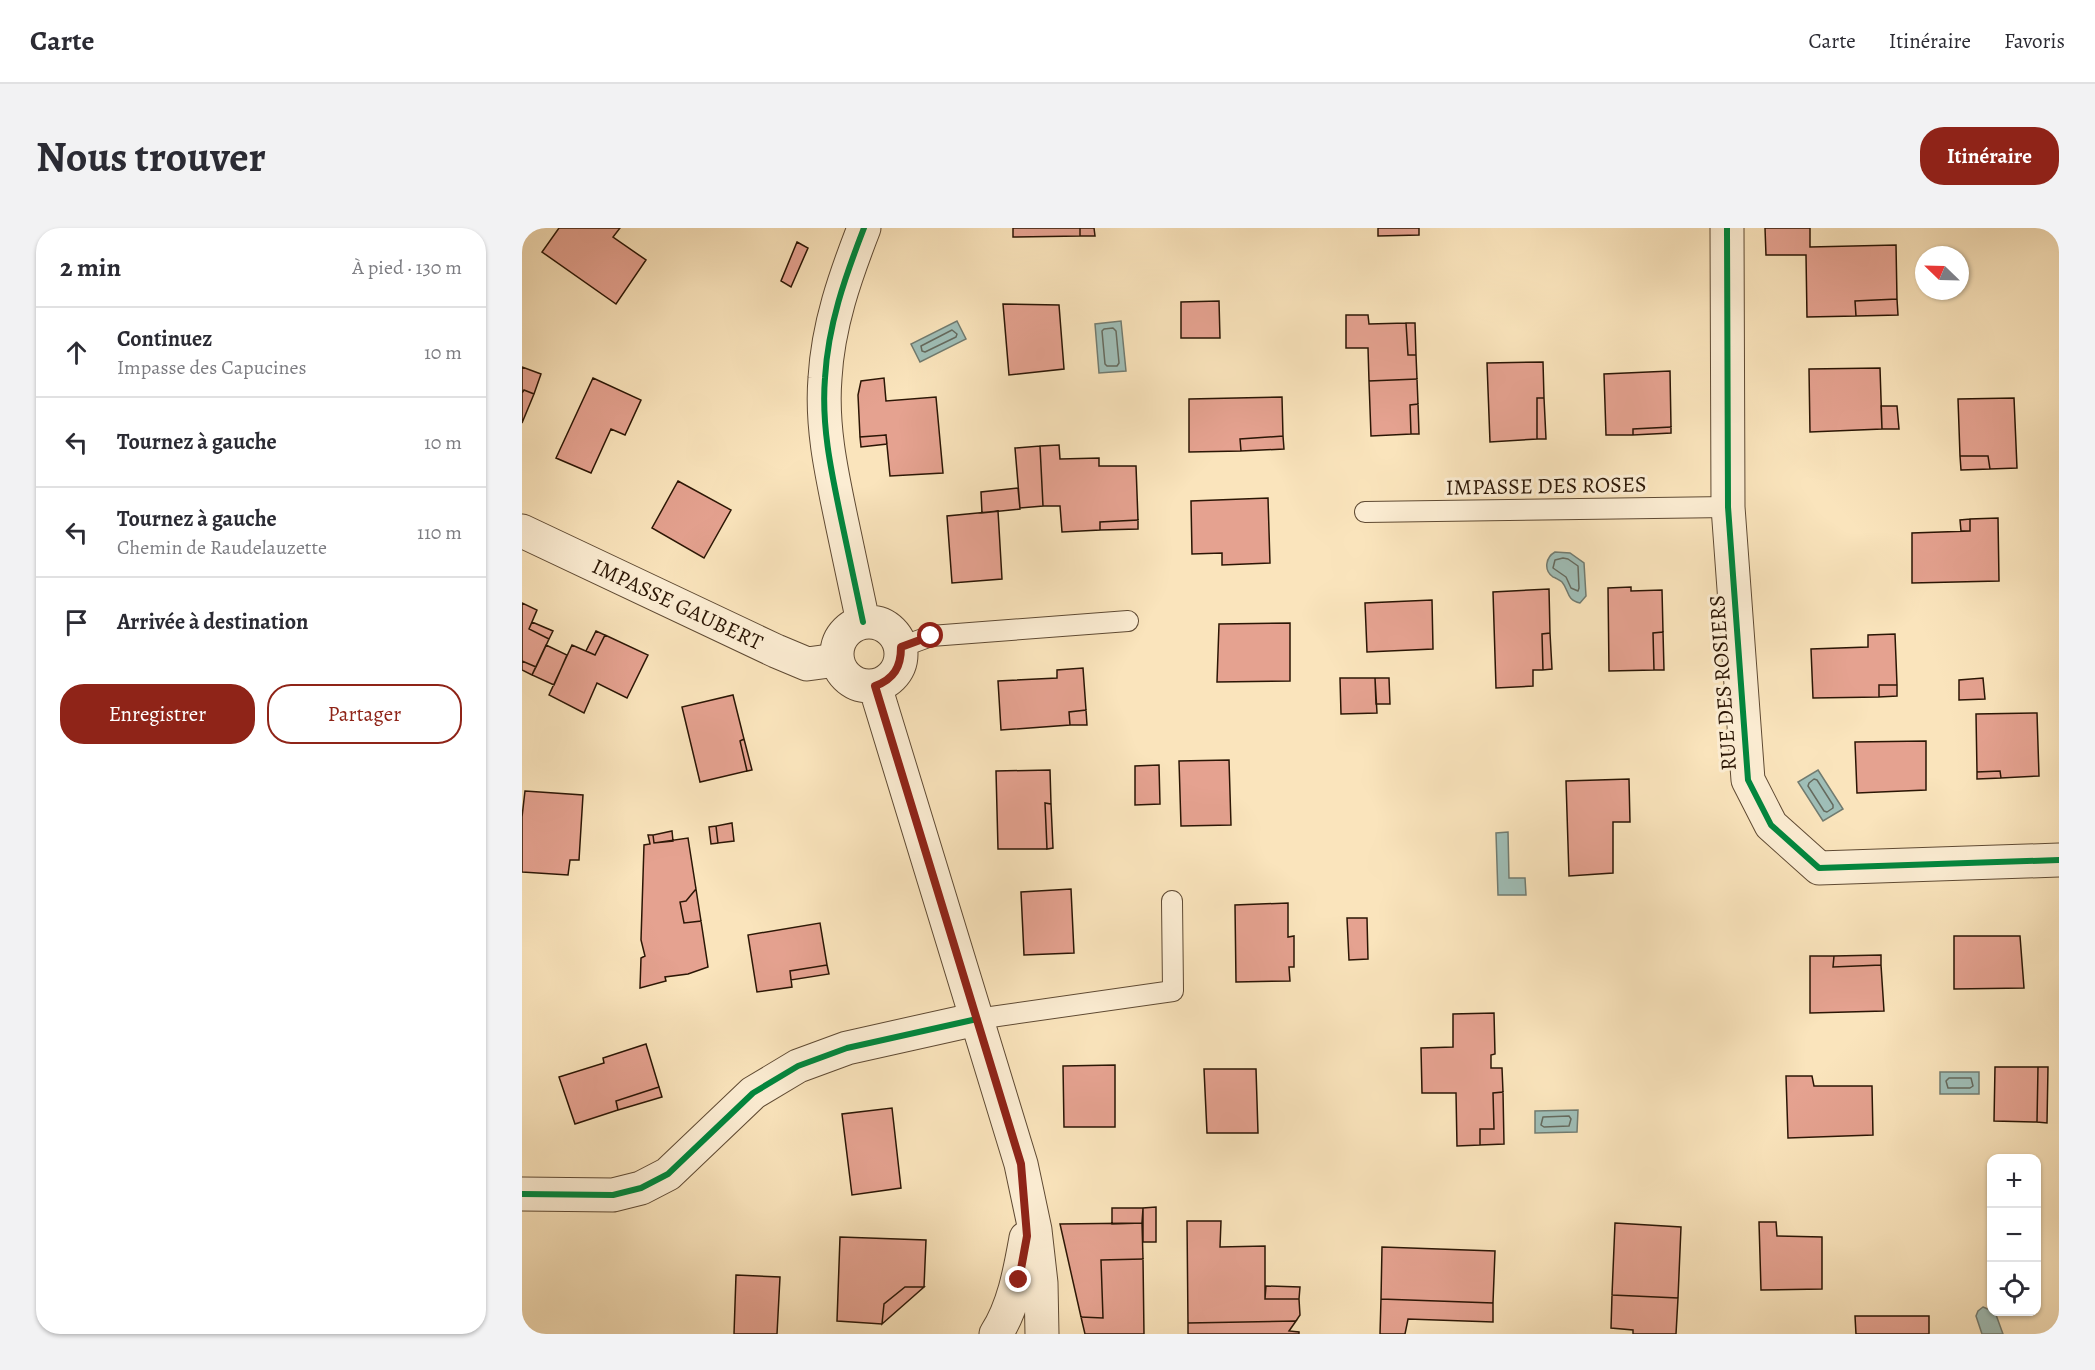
<!DOCTYPE html>
<html lang="fr">
<meta charset="utf-8">
<style>
body{margin:0;font-family:Alegreya,serif;background:#f2f2f3;color:#2b2b33}
.controls{position:absolute;right:18px;bottom:18px;display:grid;overflow:hidden;border-radius:12px;box-shadow:0 2px 4px #0004}
.controls button{width:54px;height:54px;display:grid;place-items:center;padding:0;border:0;border-bottom:2px solid #e1e1e2;background:#fff;color:#2b2b33;font:30px sans-serif}
.compass{position:absolute;left:1393px;top:18px;width:54px;height:54px;border-radius:50%;background:#fff;box-shadow:0 2px 4px #0004;rotate:293deg}
.stop{position:absolute;width:18px;height:18px;margin:-14px;border:4px solid #8f2418;border-radius:50%;background:#fff}
.stop.end{background:#8f2418;border-color:#fff;box-shadow:0 2px 6px #0008}
.list{margin:0;padding:0;list-style:none}
h2{display:flex;justify-content:space-between;align-items:center;height:78px;margin:0;padding:0 24px;font-size:26px}
h2 small{font-size:20px;font-weight:400;color:#7c7c81}
.list li{display:grid;grid-template-columns:39px 1fr auto;gap:18px;align-items:center;box-sizing:border-box;height:90px;padding:0 24px;border-top:2px solid #e1e1e2}
.list b{display:block;font-size:22px;white-space:nowrap}
.list p{margin:0;font-size:20px;white-space:nowrap;color:#7c7c81}
.list em{font-size:20px;font-style:normal;color:#7c7c81}
.actions{display:flex;gap:12px;padding:18px 24px}
.actions a{flex:1;padding:14px 0;border:2px solid #8f2418;border-radius:24px;text-align:center;font-size:21px;color:#8f2418}
.actions .main{background:#8f2418;color:#fff}
.icon{flex:none;width:33px;height:33px;fill:none;stroke:currentColor;stroke-width:2;stroke-linecap:round;stroke-linejoin:round}
.map{position:relative;flex:none;width:1537px;height:1106px;overflow:hidden;border-radius:24px}
header{display:flex;align-items:center;gap:36px;box-sizing:border-box;height:84px;padding:0 30px;background:#fff;border-bottom:2px solid #e1e1e2}
header strong{font-size:28px}
nav{display:flex;gap:33px;margin-inline-start:auto;font-size:21px}
.intro{display:flex;align-items:center;justify-content:space-between;box-sizing:border-box;height:144px;padding:0 36px}
h1{margin:0;font-size:42px}
.button{padding:15px 27px;border-radius:24px;background:#8f2418;color:#fff;font-size:21px;font-weight:700}
main{display:flex;gap:36px;padding:0 36px}
aside{flex:1;background:#fff;border-radius:24px;box-shadow:0 2px 4px #0004}
.map>svg:first-child{display:block}
.water{fill:#9fbeb7;stroke:#717b70;stroke-width:1.5}
.lines{fill:none;stroke-linecap:round;stroke-linejoin:round}
.shore{stroke:#656a5e;stroke-width:1.5}
.building{fill:#e5a290;stroke:#2b1605;stroke-width:1.5}
.service-casing{stroke:#5f4a33;stroke-width:22}
.minor-casing{stroke:#5f4a33;stroke-width:35}
.tertiary-casing{stroke:#5f4a33;stroke-width:35}
.service{stroke:#fcedd3;stroke-width:20}
.minor{stroke:#fcedd3;stroke-width:33}
.tertiary{stroke:#fcedd3;stroke-width:33}
.cycleway-casing{stroke:#fcedd3;stroke-width:10}
.cycleway{stroke:#00873e;stroke-width:6}
.route{stroke:#8f2418;stroke-width:8}
.labels{text-anchor:middle;dominant-baseline:central;stroke-width:6;stroke-linejoin:round;paint-order:stroke}
.street-label{font-size:22px;fill:#2b1605;stroke:#fcedd3}
</style>
<header>
<strong>Carte</strong>
<nav><a>Carte</a><a>Itinéraire</a><a>Favoris</a></nav>
</header>
<div class="intro"><h1>Nous trouver</h1><a class="button">Itinéraire</a></div>
<main>
<aside>
<h2>2 min<small>À pied · 130 m</small></h2>
<ul class="list">
<li><svg class="icon" aria-label="ahead" viewBox="0 0 24 24"><path d="M12 20V5M6 11l6-6 6 6"/></svg><div><b>Continuez</b><p>Impasse des Capucines</p></div><em>10 m</em></li>
<li><svg class="icon" aria-label="left" viewBox="0 0 24 24"><path d="M17 20v-9H6M10 6l-5 5 5 5"/></svg><div><b>Tournez à gauche</b></div><em>10 m</em></li>
<li><svg class="icon" aria-label="left" viewBox="0 0 24 24"><path d="M17 20v-9H6M10 6l-5 5 5 5"/></svg><div><b>Tournez à gauche</b><p>Chemin de Raudelauzette</p></div><em>110 m</em></li>
<li><svg class="icon" aria-label="arrive" viewBox="0 0 24 24"><path d="M6 21V4h12l-3 4 3 4H6"/></svg><div><b>Arrivée à destination</b></div></li>
</ul>
<div class="actions"><a class="main">Enregistrer</a><a>Partager</a></div>
</aside>
<div class="map">
<svg width="1537" height="1106" viewBox="0 0 1537 1106">
<rect width="100%" height="100%" fill="#fae4bc"/>
<filter id="stains"><feTurbulence type="fractalNoise" baseFrequency=".00333" numOctaves="4"/><feColorMatrix values="0 0 0 0 .2 0 0 0 0 .09 0 0 0 0 .02 0 0 0 .5 -.17"/></filter>
<radialGradient id="worn" r=".72"><stop offset=".6" stop-color="#630" stop-opacity="0"/><stop offset="1" stop-color="#630" stop-opacity=".3"/></radialGradient>
<path class="water" d="M 435,93 L 444,111 L 398,134 L 389,116 Z
M 599,93 L 604,143 L 577,145 L 573,96 Z
M 1033,324 L 1048,325 L 1062,335 L 1064,368 L 1058,375 C 1044,372 1047,362 1040,354 C 1039,353 1032,349 1031,349 C 1021,342 1024,329 1033,324 Z
M 1296,542 L 1321,581 L 1301,593 L 1276,554 Z
M 986,604 L 987,650 L 1003,650 L 1004,667 L 976,667 L 974,605 Z
M 1418,844 L 1457,844 L 1457,866 L 1418,866 Z
M 1056,882 L 1055,904 L 1013,905 L 1013,883 Z
M 1461,1079 L 1473,1084 L 1481,1106 L 1460,1106 L 1454,1088 L 1456,1083 Z"/>
<g class="lines">
<path class="shore" d="M 591,100 L 594,103 L 597,135 L 595,138 L 585,138 L 583,136 L 580,103 L 582,101 Z
M 430,102 L 435,106 L 434,109 L 403,124 L 400,123 L 399,118 Z
M 1041,330 L 1046,331 L 1056,338 L 1057,360 L 1056,363 L 1049,360 L 1044,349 L 1031,340 L 1033,332 Z
M 1292,551 L 1295,552 L 1311,577 L 1311,580 L 1305,584 L 1302,583 L 1286,558 L 1287,555 Z
M 1427,850 L 1449,850 L 1451,858 L 1448,860 L 1426,860 L 1424,853 Z
M 1047,888 L 1049,891 L 1047,898 L 1022,899 L 1019,897 L 1021,889 Z"/>
</g>
<path class="building" d="M 37,0 L 98,0 L 91,9 L 124,32 L 94,76 L 20,24 Z
M 491,0 L 558,0 L 558,8 L 491,9 Z
M 558,0 L 572,0 L 573,8 L 558,8 Z
M 856,0 L 897,0 L 897,7 L 856,8 Z
M 1243,0 L 1288,0 L 1288,19 L 1374,17 L 1375,71 L 1333,73 L 1334,88 L 1285,89 L 1284,27 L 1244,27 Z
M 275,14 L 286,20 L 269,59 L 259,53 Z
M 1375,71 L 1376,87 L 1334,88 L 1333,73 Z
M 697,73 L 698,110 L 659,110 L 659,74 Z
M 481,76 L 537,77 L 542,141 L 487,147 Z
M 824,87 L 846,87 L 847,96 L 884,95 L 886,127 L 894,127 L 895,151 L 847,153 L 846,120 L 824,120 Z
M 884,95 L 893,95 L 894,127 L 886,127 Z
M 1021,134 L 1022,170 L 1015,170 L 1015,211 L 968,214 L 965,135 Z
M 0,139 L 19,146 L 12,166 L 2,162 L 0,165 Z
M 1358,140 L 1360,201 L 1288,204 L 1287,141 Z
M 1148,143 L 1149,199 L 1111,201 L 1111,207 L 1084,207 L 1082,146 Z
M 71,150 L 119,172 L 103,207 L 89,201 L 69,245 L 34,230 Z
M 362,150 L 364,173 L 414,169 L 421,245 L 368,248 L 364,207 L 338,209 L 336,167 L 339,153 Z
M 895,151 L 896,176 L 888,177 L 889,206 L 849,208 L 847,153 Z
M 2,162 L 12,166 L 0,195 L 0,165 Z
M 760,169 L 761,208 L 718,211 L 719,223 L 667,224 L 667,171 Z
M 1015,170 L 1022,170 L 1024,211 L 1015,211 Z
M 1492,170 L 1495,240 L 1468,241 L 1466,228 L 1438,228 L 1436,171 Z
M 896,176 L 897,206 L 889,206 L 888,177 Z
M 1359,178 L 1375,178 L 1377,201 L 1360,201 Z
M 1149,199 L 1149,205 L 1111,207 L 1111,201 Z
M 364,207 L 365,216 L 339,219 L 338,209 Z
M 761,208 L 762,221 L 719,223 L 718,211 Z
M 537,217 L 538,231 L 577,230 L 577,238 L 614,238 L 616,292 L 578,294 L 578,302 L 540,304 L 538,278 L 521,278 L 518,218 Z
M 518,218 L 521,278 L 498,280 L 493,220 Z
M 1438,228 L 1466,228 L 1468,241 L 1439,242 Z
M 156,253 L 209,282 L 182,330 L 130,300 Z
M 496,260 L 498,281 L 460,285 L 459,264 Z
M 746,270 L 748,335 L 700,337 L 700,325 L 670,326 L 669,273 Z
M 476,283 L 480,351 L 430,355 L 425,288 Z
M 1476,290 L 1477,353 L 1390,355 L 1390,305 L 1448,303 L 1448,291 Z
M 1448,291 L 1448,303 L 1439,303 L 1438,292 Z
M 616,292 L 616,301 L 578,302 L 578,294 Z
M 1109,359 L 1109,363 L 1140,362 L 1141,404 L 1131,405 L 1132,442 L 1087,443 L 1086,360 Z
M 1027,361 L 1028,405 L 1020,406 L 1021,442 L 1011,442 L 1011,458 L 974,460 L 971,364 Z
M 910,372 L 911,421 L 845,424 L 843,375 Z
M 0,375 L 15,382 L 7,401 L 27,411 L 14,439 L 0,433 Z
M 10,394 L 31,403 L 27,411 L 7,401 Z
M 768,395 L 768,453 L 695,454 L 697,396 Z
M 74,403 L 83,407 L 73,427 L 64,423 Z
M 1141,404 L 1142,442 L 1132,442 L 1131,405 Z
M 1028,405 L 1030,441 L 1021,442 L 1020,406 Z
M 1373,406 L 1375,457 L 1357,457 L 1357,469 L 1291,470 L 1289,421 L 1346,419 L 1346,407 Z
M 83,407 L 126,427 L 105,470 L 75,455 L 62,485 L 27,467 L 50,417 L 73,427 Z
M 24,417 L 45,427 L 32,457 L 10,447 Z
M 0,433 L 14,439 L 10,447 L 0,442 Z
M 561,440 L 564,482 L 547,484 L 548,497 L 479,502 L 476,453 L 535,450 L 535,442 Z
M 818,450 L 853,450 L 855,485 L 819,486 Z
M 853,450 L 867,450 L 868,476 L 854,476 Z
M 1461,450 L 1463,471 L 1437,472 L 1437,452 Z
M 1357,457 L 1375,457 L 1375,468 L 1357,469 Z
M 211,467 L 222,511 L 218,513 L 225,543 L 178,554 L 160,479 Z
M 564,482 L 565,497 L 548,497 L 547,484 Z
M 1515,485 L 1517,548 L 1479,550 L 1478,543 L 1455,544 L 1454,486 Z
M 222,511 L 230,542 L 225,543 L 218,513 Z
M 1404,513 L 1404,562 L 1335,565 L 1333,514 Z
M 707,532 L 709,597 L 659,598 L 657,533 Z
M 637,537 L 638,576 L 613,577 L 613,538 Z
M 528,542 L 529,576 L 523,575 L 525,621 L 476,621 L 474,543 Z
M 1478,543 L 1479,550 L 1455,551 L 1455,544 Z
M 1107,551 L 1108,594 L 1091,594 L 1091,645 L 1047,648 L 1044,553 Z
M 3,563 L 61,567 L 57,632 L 48,632 L 46,647 L 0,644 L 0,589 Z
M 523,575 L 529,576 L 531,620 L 525,621 Z
M 210,595 L 212,613 L 196,615 L 194,598 Z
M 194,598 L 196,615 L 189,616 L 187,599 Z
M 150,603 L 151,613 L 132,615 L 131,607 Z
M 126,607 L 131,607 L 132,615 L 166,610 L 174,661 L 164,673 L 158,674 L 162,695 L 179,693 L 186,739 L 166,746 L 143,749 L 144,753 L 118,760 L 119,730 L 123,728 L 119,712 L 122,617 L 128,616 Z
M 174,661 L 179,693 L 162,695 L 158,674 L 164,673 Z
M 549,661 L 552,725 L 502,727 L 499,664 Z
M 766,675 L 766,709 L 772,708 L 772,739 L 767,739 L 768,753 L 714,754 L 713,677 Z
M 825,690 L 845,690 L 846,731 L 827,732 Z
M 298,695 L 305,737 L 268,743 L 270,759 L 235,764 L 226,707 Z
M 1432,708 L 1498,708 L 1502,760 L 1432,761 Z
M 1359,727 L 1359,737 L 1311,739 L 1312,728 Z
M 1288,728 L 1312,728 L 1311,739 L 1359,737 L 1362,783 L 1288,785 Z
M 305,737 L 307,746 L 269,752 L 268,743 Z
M 972,785 L 973,826 L 969,827 L 969,840 L 980,840 L 981,864 L 971,865 L 972,901 L 958,901 L 958,917 L 935,918 L 934,865 L 900,865 L 899,820 L 931,819 L 931,786 Z
M 124,816 L 137,859 L 94,873 L 96,882 L 53,896 L 37,849 L 82,835 L 81,830 Z
M 593,837 L 593,899 L 542,899 L 541,838 Z
M 1473,839 L 1516,839 L 1515,894 L 1472,893 Z
M 1516,839 L 1526,839 L 1525,895 L 1515,894 Z
M 682,841 L 734,841 L 736,905 L 685,905 Z
M 1264,848 L 1290,848 L 1292,858 L 1350,858 L 1351,907 L 1266,910 Z
M 137,859 L 140,869 L 96,882 L 94,873 Z
M 981,864 L 982,916 L 958,917 L 958,901 L 972,901 L 971,865 Z
M 370,880 L 379,960 L 330,967 L 320,886 Z
M 634,979 L 634,1014 L 621,1014 L 621,980 Z
M 590,980 L 621,980 L 620,995 L 590,996 Z
M 665,993 L 699,993 L 698,1019 L 743,1018 L 743,1071 L 777,1071 L 778,1087 L 774,1093 L 666,1095 Z
M 1237,994 L 1254,994 L 1255,1008 L 1300,1009 L 1300,1061 L 1239,1062 Z
M 620,995 L 621,1031 L 579,1032 L 581,1090 L 559,1089 L 538,996 Z
M 1093,995 L 1159,999 L 1156,1070 L 1090,1067 Z
M 318,1009 L 404,1012 L 402,1059 L 383,1059 L 362,1076 L 360,1096 L 315,1093 Z
M 860,1019 L 973,1023 L 971,1075 L 859,1071 Z
M 621,1031 L 622,1106 L 563,1106 L 559,1089 L 581,1090 L 579,1032 Z
M 214,1047 L 258,1049 L 255,1106 L 212,1106 Z
M 744,1058 L 778,1059 L 777,1071 L 743,1071 Z
M 383,1059 L 402,1059 L 360,1096 L 362,1076 Z
M 1090,1067 L 1156,1070 L 1154,1106 L 1111,1106 L 1111,1102 L 1089,1100 Z
M 859,1071 L 971,1075 L 971,1094 L 886,1091 L 883,1106 L 858,1106 Z
M 1333,1088 L 1407,1088 L 1407,1106 L 1334,1106 Z
M 774,1093 L 767,1103 L 777,1104 L 777,1106 L 666,1106 L 666,1095 Z"/>
<g class="lines">
<g class="service-casing">
<path id="service" d="M 843,284 L 1206,279
M 379,419 L 409,408 L 606,393
M 455,791 L 651,763 L 650,673"/>
</g>
<g class="minor-casing">
<g id="minor">
<path d="M 1205,0 L 1206,279 L 1226,552 L 1249,597 L 1297,640 L 1537,632"/>
<path id="s1" d="M 0,303 L 254,423 L 285,436 L 315,432"/>
<path d="M 0,966 L 91,967 L 119,960 L 146,946 L 231,865 L 276,838 L 325,820 L 455,791"/>
</g>
</g>
<g class="tertiary-casing">
<path id="tertiary" d="M315 426a32 32 0 1 1 64 0a32 32 0 1 1-64 0Z
M 341,394 C 334,361 327,328 320,295 C 310,247 299,199 303,150 C 306,97 323,49 342,0
M 353,458 L 499,936 L 513,1002 L 519,1055 L 520,1106
M 474,1106 C 492,1078 498,1043 504,1010"/>
</g>
<use href="#service" class="service"/>
<use href="#minor" class="minor"/>
<use href="#tertiary" class="tertiary"/>
<g class="cycleway-casing">
<path id="cycleway" d="M 1205,0 L 1206,279 L 1226,552 L 1249,597 L 1297,640 L 1537,632
M 341,394 C 334,361 327,328 320,295 C 310,247 299,199 303,150 C 306,97 323,49 342,0
M 353,458 L 499,936
M 0,966 L 91,967 L 119,960 L 146,946 L 231,865 L 276,838 L 325,820 L 455,791"/>
</g>
<use href="#cycleway" class="cycleway"/>
</g>
<g class="lines">
<path class="route" d="M 409,408 L 379,419 C 379,439 372,451 353,458 L 499,936 L 505,1008 L 497,1052"/>
</g>
<g class="labels">
<g class="street-label">
<text transform="translate(1024 258) rotate(-1)">IMPASSE DES ROSES</text>
<text stroke="none"><textPath href="#s1" startOffset="172">IMPASSE GAUBERT</textPath></text>
<text transform="translate(1201 455) rotate(-94)">RUE DES ROSIERS</text>
</g>
</g>
<rect width="100%" height="100%" filter="url(#stains)"/>
<rect width="100%" height="100%" fill="url(#worn)"/>
</svg>
<div class="controls">
<button>+</button>
<button>−</button>
<button><svg class="icon" aria-label="locate" viewBox="0 0 24 24"><circle cx="12" cy="12" r="6"/><path d="M12 2v4M12 18v4M2 12h4M18 12h4"/></svg></button>
</div>
<svg class="compass" viewBox="-18 -18 36 36"><path d="M0-13l5 13h-10z" fill="#e53935"/><path d="M0 13l5-13h-10z" fill="#7c7c81"/></svg>
<div class="stop" style="left:409px;top:408px"></div>
<div class="stop end" style="left:497px;top:1052px"></div>
</div>
</main>
